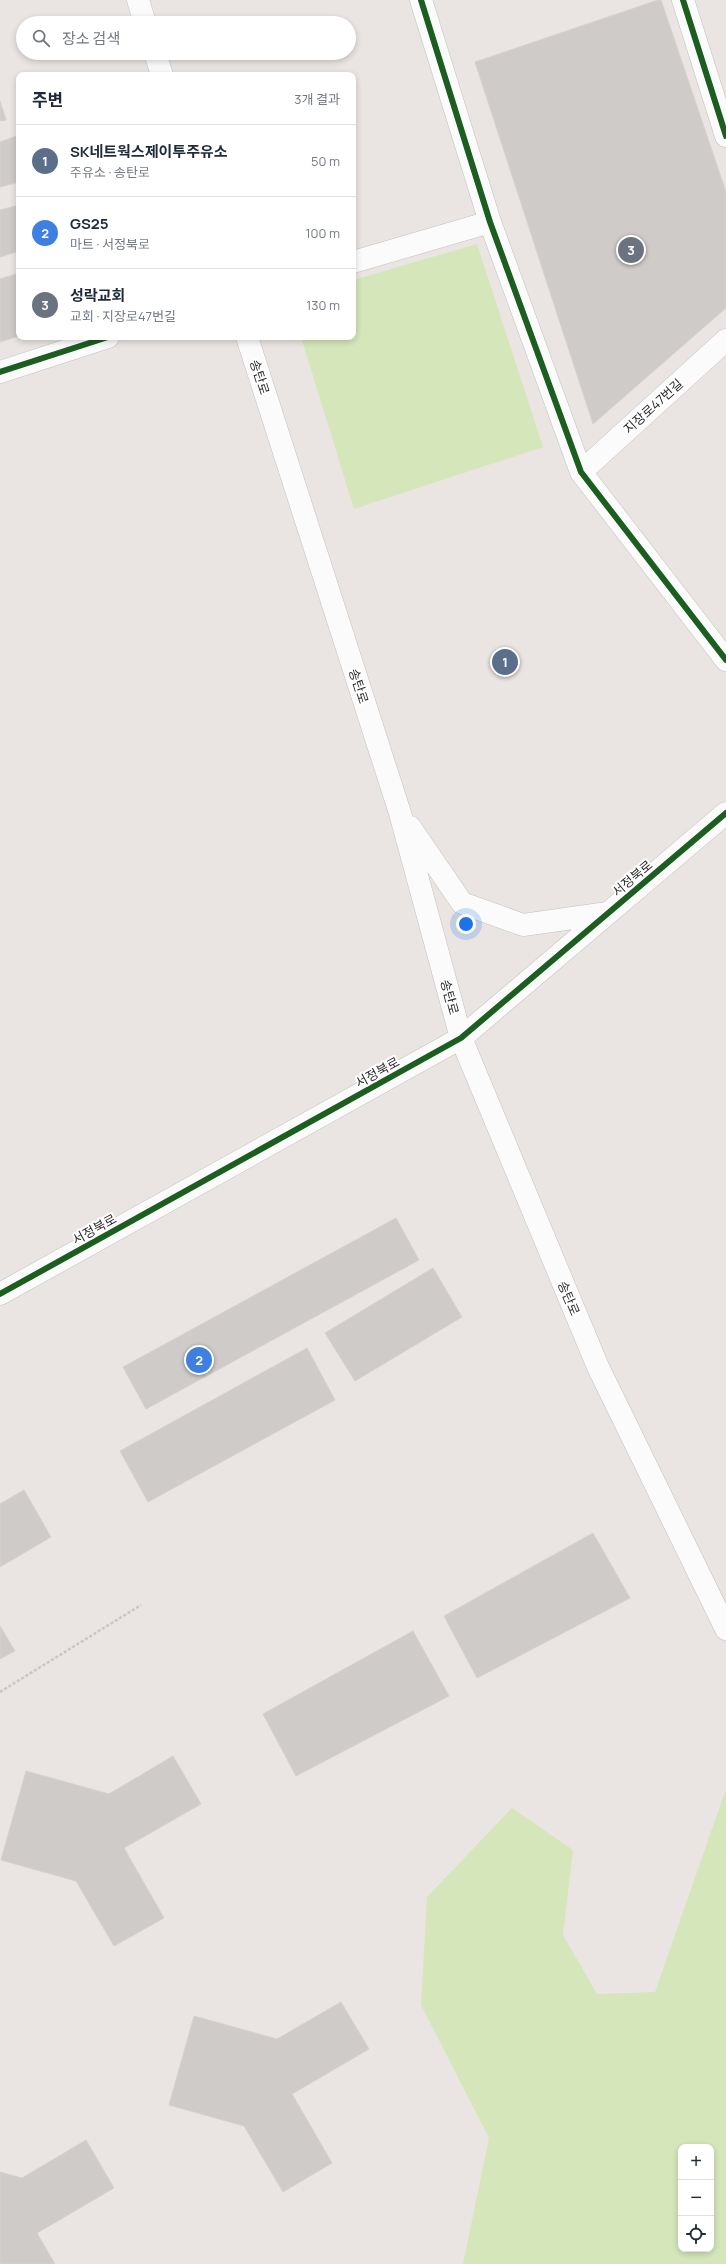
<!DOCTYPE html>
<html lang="ko">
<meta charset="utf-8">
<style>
body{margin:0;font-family:Manrope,"Noto Sans KR",sans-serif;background:#f6f6f7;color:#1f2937}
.controls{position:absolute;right:12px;bottom:12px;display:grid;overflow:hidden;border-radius:8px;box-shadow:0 2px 6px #0003}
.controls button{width:36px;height:36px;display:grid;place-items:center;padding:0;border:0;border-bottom:1px solid #e0e1e3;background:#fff;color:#1f2937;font:20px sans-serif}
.you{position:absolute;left:466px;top:924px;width:14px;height:14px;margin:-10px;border:3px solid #fff;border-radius:50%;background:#1a73e8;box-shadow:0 0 0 6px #1a73e833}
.badge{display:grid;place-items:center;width:26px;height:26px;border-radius:50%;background:#1a73e8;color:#fff;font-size:13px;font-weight:700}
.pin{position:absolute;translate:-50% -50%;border:2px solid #fff;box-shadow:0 1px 4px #0006}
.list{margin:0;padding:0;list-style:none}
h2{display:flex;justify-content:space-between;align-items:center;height:52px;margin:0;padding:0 16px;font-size:17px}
h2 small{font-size:13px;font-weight:400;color:#747a83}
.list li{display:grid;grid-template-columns:26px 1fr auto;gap:12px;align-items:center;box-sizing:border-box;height:72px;padding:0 16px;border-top:1px solid #e0e1e3}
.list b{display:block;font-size:15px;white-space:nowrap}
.list p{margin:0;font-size:13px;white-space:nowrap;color:#747a83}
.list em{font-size:13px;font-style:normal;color:#747a83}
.icon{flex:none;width:22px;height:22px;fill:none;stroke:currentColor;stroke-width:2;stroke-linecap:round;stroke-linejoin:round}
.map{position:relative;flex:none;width:726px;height:2264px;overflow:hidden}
.search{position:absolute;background:#fff;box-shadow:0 2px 6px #0003;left:16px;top:16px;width:340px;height:44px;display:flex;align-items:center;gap:10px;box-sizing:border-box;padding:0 14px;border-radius:22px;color:#747a83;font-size:15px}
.panel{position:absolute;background:#fff;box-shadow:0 2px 6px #0003;left:16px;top:72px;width:340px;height:268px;border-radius:8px}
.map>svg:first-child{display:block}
.green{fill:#d5e6ba;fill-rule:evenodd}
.building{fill:#cfcbc9;stroke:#d5d1ce}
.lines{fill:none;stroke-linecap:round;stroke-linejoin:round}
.street-casing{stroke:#c2c1c1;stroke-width:23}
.secondary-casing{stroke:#c2c1c1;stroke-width:23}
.path{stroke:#c7c7c6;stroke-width:2.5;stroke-dasharray:3 2;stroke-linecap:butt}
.street{stroke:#fcfbfb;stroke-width:22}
.secondary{stroke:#fcfbfb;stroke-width:22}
.cycleway-casing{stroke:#fff;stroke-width:8}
.cycleway{stroke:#1b5e20;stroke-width:6}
.labels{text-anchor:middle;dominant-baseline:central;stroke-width:4;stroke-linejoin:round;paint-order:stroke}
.street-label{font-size:13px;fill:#2c2c2c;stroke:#fff}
</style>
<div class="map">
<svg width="726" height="2264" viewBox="0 0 726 2264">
<rect width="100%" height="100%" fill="#eae5e2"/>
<path class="green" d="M 477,244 L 543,447 L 354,509 L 301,337 L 353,337 L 353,280 Z
M 726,1789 L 726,2264 L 463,2264 L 489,2138 L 421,2005 L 427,1897 L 512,1808 L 573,1850 L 563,1935 L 597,1994 L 655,1992 ZM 681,2147 L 711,2147 L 711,2249 L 681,2249 Z"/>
<path class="building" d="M 658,0 L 661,0 L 726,192 L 726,308 L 593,424 L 475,62 Z
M 0,101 L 6,120 L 0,121 Z
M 17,136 L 19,144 L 19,182 L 0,187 L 0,142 Z
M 19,205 L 19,251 L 0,257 L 0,210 Z
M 19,273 L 19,336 L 0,342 L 0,279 Z
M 396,1218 L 419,1260 L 146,1409 L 123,1367 Z
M 433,1268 L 462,1317 L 355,1381 L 325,1333 Z
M 307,1348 L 335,1400 L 148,1502 L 120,1451 Z
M 24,1490 L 51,1537 L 0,1567 L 0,1504 Z
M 593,1533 L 630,1598 L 477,1678 L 444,1616 Z
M 0,1626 L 15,1651 L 0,1659 Z
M 413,1631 L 449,1696 L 296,1776 L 263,1714 Z
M 173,1756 L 201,1804 L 124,1848 L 164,1918 L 114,1946 L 76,1881 L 1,1860 L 26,1771 L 109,1794 Z
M 341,2002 L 369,2049 L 292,2094 L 332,2163 L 283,2192 L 244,2126 L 169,2105 L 194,2016 L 277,2039 Z
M 86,2140 L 114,2188 L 37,2233 L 55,2264 L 0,2264 L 0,2172 L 22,2178 Z"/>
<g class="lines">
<g class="street-casing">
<path id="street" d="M 421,0 L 490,222 L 581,472 L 726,660
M 683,0 L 726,136
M 353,262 L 490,222
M 0,372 L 108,337
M 581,472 L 726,340"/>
</g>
<g class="secondary-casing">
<path id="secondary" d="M 138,0 L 145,23
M 155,53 L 162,75
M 247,337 L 400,813 L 461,1038 L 598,1367 L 726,1629
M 410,827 L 462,903 L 523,925 L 608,913
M 0,1294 L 461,1038 L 726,813"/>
</g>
<path class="path" d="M 0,1692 L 141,1605"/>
<use href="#street" class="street"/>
<use href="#secondary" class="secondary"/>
<g class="cycleway-casing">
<path id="cycleway" d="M 421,0 L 490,222 L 581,472 L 726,660
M 683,0 L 726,136
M 0,372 L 108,337
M 0,1294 L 461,1038 L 726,813"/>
</g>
<use href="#cycleway" class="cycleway"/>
</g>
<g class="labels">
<g class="street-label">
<text transform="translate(260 377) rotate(72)">송탄로</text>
<text transform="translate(653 406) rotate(-42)">지장로47번길</text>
<text transform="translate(359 686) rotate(72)">송탄로</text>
<text transform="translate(632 878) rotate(-40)">서정북로</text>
<text transform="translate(450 997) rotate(75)">송탄로</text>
<text transform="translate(377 1072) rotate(-29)">서정북로</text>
<text transform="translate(94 1229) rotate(-29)">서정북로</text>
<text transform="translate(569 1298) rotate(67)">송탄로</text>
</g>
</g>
</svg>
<div class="controls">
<button>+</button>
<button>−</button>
<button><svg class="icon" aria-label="locate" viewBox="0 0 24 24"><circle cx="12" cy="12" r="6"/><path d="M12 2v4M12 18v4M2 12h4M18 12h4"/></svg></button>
</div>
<div class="you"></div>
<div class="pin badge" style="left:505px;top:662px;background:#5c6f8a">1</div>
<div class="pin badge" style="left:199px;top:1360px;background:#3f7fe0">2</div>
<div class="pin badge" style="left:631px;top:250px;background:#6b7280">3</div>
<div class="search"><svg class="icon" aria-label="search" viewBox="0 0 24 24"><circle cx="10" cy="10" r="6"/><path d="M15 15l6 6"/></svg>장소 검색</div>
<section class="panel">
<h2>주변<small>3개 결과</small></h2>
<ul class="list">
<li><span class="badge" style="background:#5c6f8a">1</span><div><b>SK네트웍스제이투주유소</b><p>주유소 · 송탄로</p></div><em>50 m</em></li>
<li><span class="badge" style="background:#3f7fe0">2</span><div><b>GS25</b><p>마트 · 서정북로</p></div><em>100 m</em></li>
<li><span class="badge" style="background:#6b7280">3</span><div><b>성락교회</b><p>교회 · 지장로47번길</p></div><em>130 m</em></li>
</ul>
</section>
</div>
